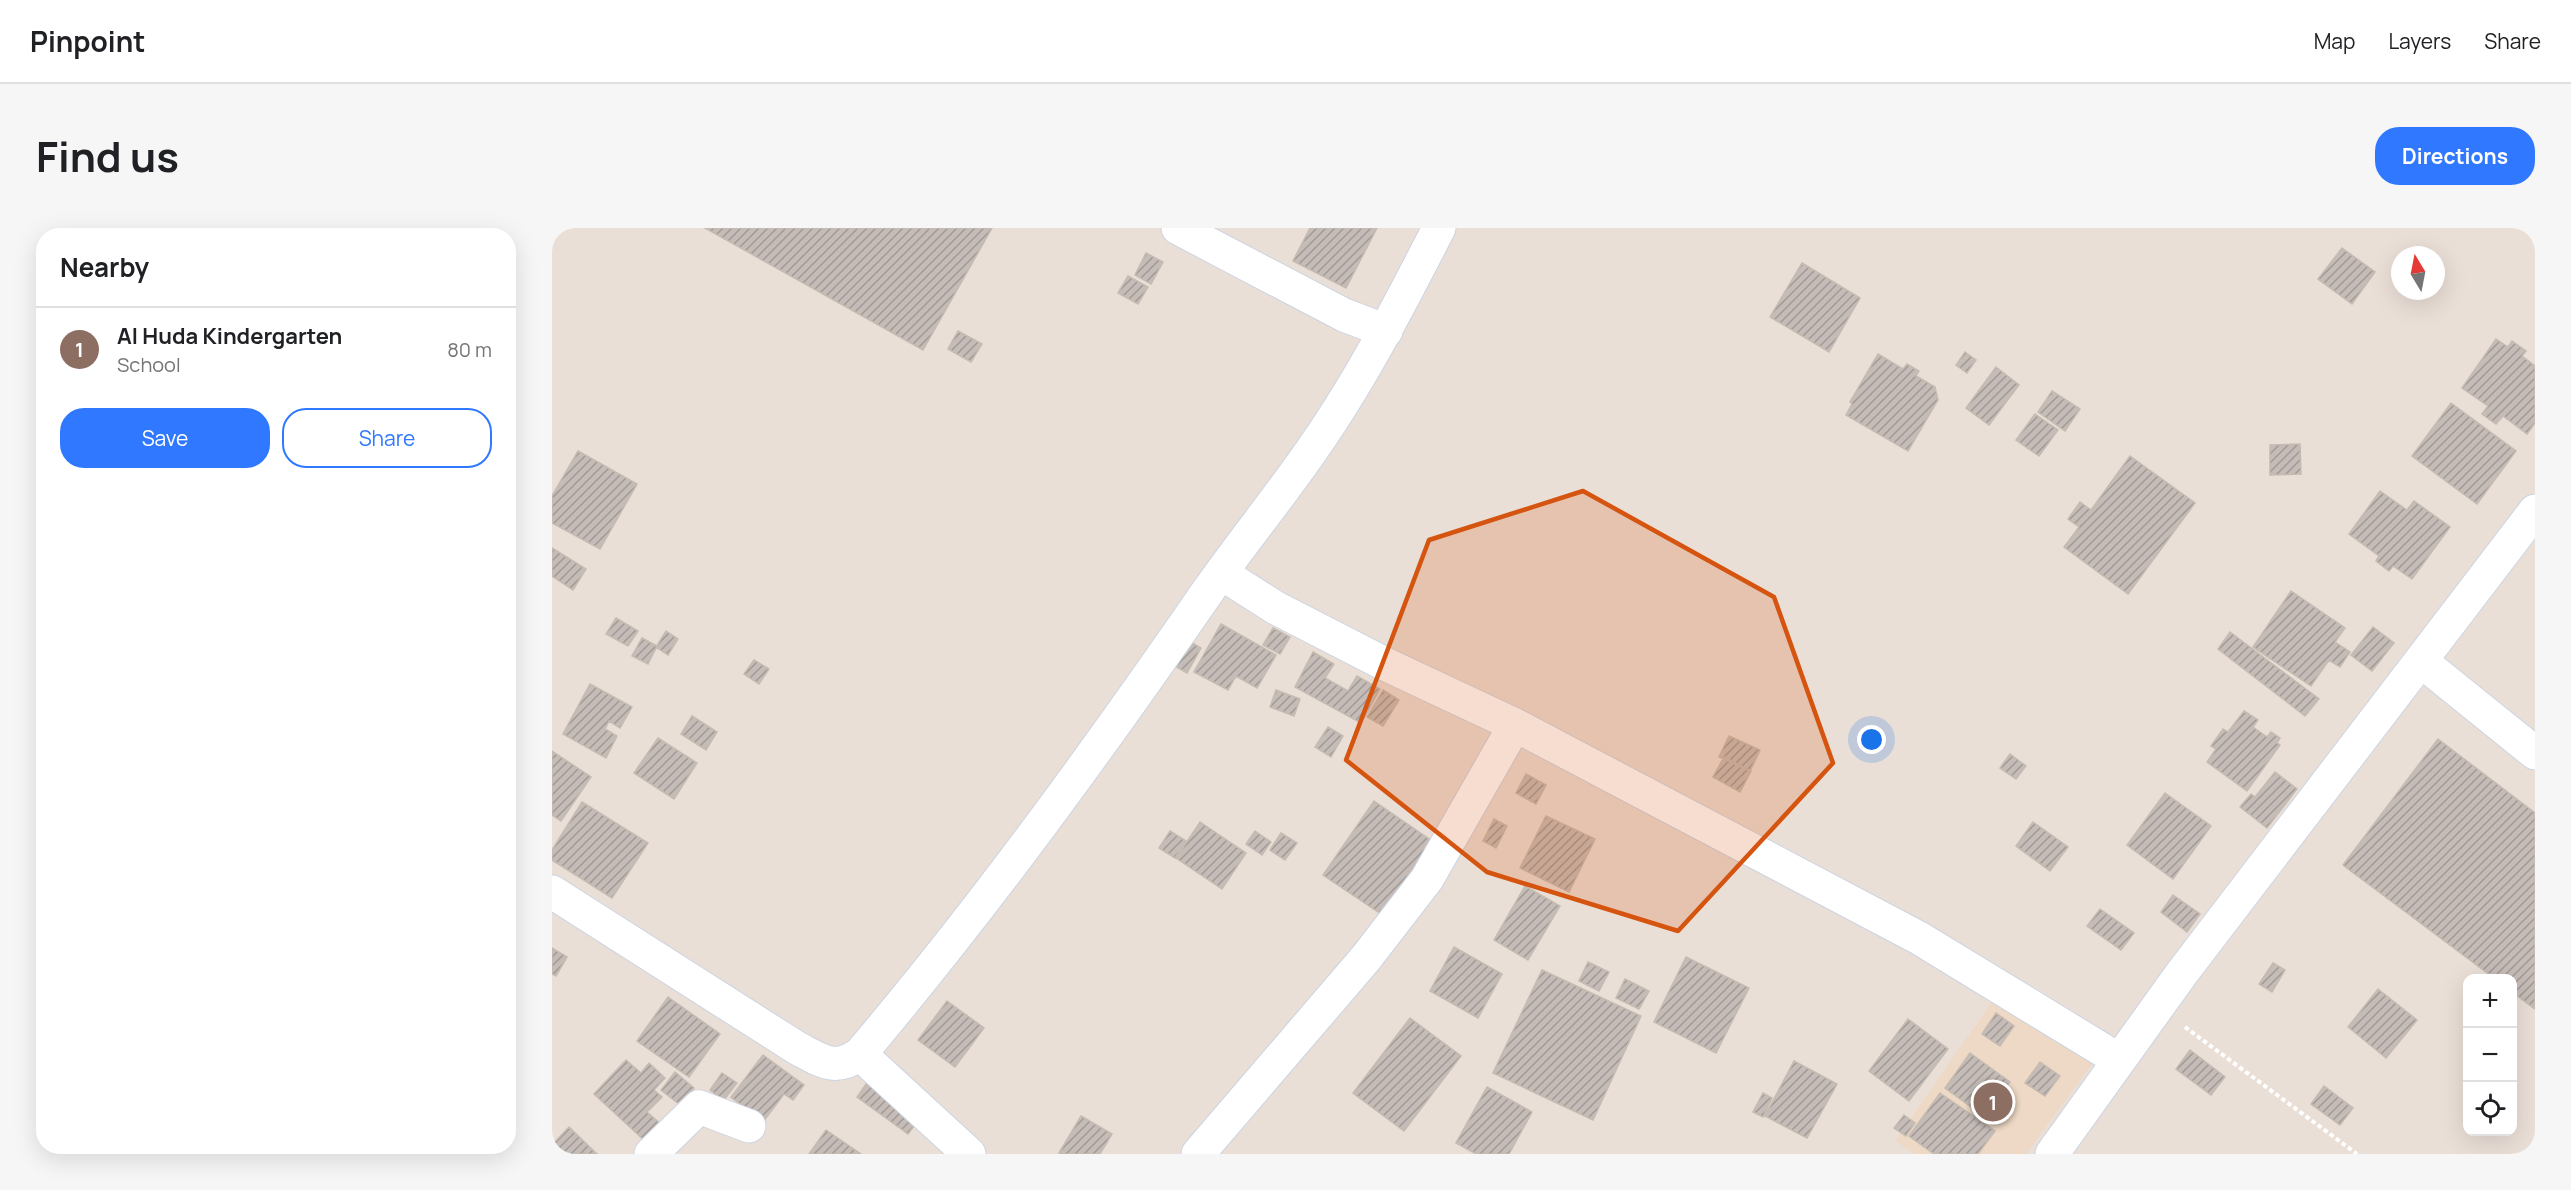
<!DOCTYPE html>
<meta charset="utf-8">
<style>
body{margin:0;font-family:Manrope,sans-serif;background:#f6f6f6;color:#202124}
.controls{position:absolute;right:18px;bottom:18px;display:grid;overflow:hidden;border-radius:12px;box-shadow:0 6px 24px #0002}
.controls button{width:54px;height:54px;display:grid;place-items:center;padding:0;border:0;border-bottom:2px solid #e0e0e0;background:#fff;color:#202124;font:30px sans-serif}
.compass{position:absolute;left:1839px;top:18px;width:54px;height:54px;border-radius:50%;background:#fff;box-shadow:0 6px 24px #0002;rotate:350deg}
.you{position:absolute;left:1320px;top:512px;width:21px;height:21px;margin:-15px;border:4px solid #fff;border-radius:50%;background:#1a73e8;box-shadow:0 0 0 9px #1a73e833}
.badge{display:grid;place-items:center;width:39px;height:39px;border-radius:50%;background:#2f78ff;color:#fff;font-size:20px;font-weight:700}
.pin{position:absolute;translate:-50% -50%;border:3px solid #fff;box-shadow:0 2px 6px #0006}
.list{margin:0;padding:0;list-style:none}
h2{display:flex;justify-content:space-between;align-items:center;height:78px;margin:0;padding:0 24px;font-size:26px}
h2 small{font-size:20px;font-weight:400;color:#757577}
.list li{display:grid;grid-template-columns:39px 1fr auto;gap:18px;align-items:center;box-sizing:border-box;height:84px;padding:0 24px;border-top:2px solid #e0e0e0}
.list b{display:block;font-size:22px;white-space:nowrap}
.list p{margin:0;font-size:20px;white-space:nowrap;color:#757577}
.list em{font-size:20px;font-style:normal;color:#757577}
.actions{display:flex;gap:12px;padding:18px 24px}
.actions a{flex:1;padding:14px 0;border:2px solid #2f78ff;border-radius:24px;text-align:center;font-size:21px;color:#2f78ff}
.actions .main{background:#2f78ff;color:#fff}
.icon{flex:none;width:33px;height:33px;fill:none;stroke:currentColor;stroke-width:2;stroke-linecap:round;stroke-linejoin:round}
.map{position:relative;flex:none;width:1983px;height:926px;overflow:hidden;border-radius:24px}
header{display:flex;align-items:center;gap:36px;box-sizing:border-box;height:84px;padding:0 30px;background:#fff;border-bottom:2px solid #e0e0e0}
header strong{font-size:28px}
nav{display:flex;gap:33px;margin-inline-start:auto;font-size:21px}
.intro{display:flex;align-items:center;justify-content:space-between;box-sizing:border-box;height:144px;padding:0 36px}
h1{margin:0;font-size:42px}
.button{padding:15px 27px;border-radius:24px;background:#2f78ff;color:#fff;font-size:21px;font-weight:700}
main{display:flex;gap:36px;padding:0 36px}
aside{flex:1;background:#fff;border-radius:24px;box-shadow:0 6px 24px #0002}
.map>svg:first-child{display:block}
.education{fill:#edd9c5}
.building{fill:url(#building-hatch);stroke:#c5bbb1;stroke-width:1.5}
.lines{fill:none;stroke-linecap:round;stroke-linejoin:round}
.street-casing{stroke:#ccd4e1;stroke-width:35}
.path{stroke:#fff;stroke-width:4;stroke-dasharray:4.5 3;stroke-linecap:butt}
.street{stroke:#fff;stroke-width:33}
.marked{fill:#d5540f;fill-opacity:0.2;stroke:#d5540f;stroke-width:4.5;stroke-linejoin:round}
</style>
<header>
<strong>Pinpoint</strong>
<nav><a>Map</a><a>Layers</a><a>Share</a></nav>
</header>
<div class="intro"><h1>Find us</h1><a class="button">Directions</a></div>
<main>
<aside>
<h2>Nearby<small></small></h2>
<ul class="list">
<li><span class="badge" style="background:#8d6e63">1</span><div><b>Al Huda Kindergarten</b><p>School</p></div><em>80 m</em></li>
</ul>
<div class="actions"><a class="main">Save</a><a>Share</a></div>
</aside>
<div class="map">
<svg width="1983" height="926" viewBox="0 0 1983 926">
<defs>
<pattern id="building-hatch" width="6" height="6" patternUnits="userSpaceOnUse" patternTransform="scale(1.5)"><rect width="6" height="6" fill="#c5bcb7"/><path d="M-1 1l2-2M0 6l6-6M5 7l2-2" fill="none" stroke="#a09995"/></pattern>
</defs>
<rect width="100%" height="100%" fill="#eadfd7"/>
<path class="education" d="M 1441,772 L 1541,835 L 1474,926 L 1363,926 L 1343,913 Z"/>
<path class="building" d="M 153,0 L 440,0 L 371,122 Z
M 758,0 L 825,0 L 794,60 L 741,33 Z
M 1790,20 L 1823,44 L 1800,76 L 1766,51 Z
M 594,25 L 611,34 L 599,56 L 583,47 Z
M 1250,35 L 1308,70 L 1277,124 L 1218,89 Z
M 576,48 L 596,59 L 586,76 L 566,65 Z
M 406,103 L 430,116 L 419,134 L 396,121 Z
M 1944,111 L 1956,119 L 1960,113 L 1974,123 L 1970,128 L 1983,138 L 1983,195 L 1975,206 L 1951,188 L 1944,196 L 1930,186 L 1936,178 L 1910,160 Z
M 1413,124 L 1424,132 L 1415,145 L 1404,137 Z
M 1326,126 L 1351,141 L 1355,136 L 1367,143 L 1364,148 L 1383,159 L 1386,172 L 1356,223 L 1294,187 L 1300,176 L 1298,174 Z
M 1444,139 L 1467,157 L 1437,197 L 1414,180 Z
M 1500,163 L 1528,181 L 1513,203 L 1486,184 Z
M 1899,175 L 1964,223 L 1925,276 L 1860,228 Z
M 1483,186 L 1506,202 L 1487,228 L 1464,212 Z
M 1748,216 L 1749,246 L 1718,247 L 1718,217 Z
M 26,223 L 85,256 L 48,321 L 0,295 L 0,268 Z
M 1578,228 L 1643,275 L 1576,366 L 1512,319 L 1527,299 L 1516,291 L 1528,274 L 1539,282 Z
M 1828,263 L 1855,282 L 1862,273 L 1898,299 L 1860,351 L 1841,338 L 1837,343 L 1824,333 L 1827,328 L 1797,306 Z
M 0,320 L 34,341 L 21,362 L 0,348 Z
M 1739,363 L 1793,400 L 1783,414 L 1798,424 L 1788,439 L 1777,432 L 1759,458 L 1701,419 Z
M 64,390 L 86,403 L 76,418 L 54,406 Z
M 669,396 L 724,427 L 705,460 L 684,448 L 676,462 L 642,444 Z
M 1821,399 L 1842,415 L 1820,443 L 1799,427 Z
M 721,400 L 738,409 L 728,426 L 711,417 Z
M 114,403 L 126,411 L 116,427 L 104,419 Z
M 1678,404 L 1767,471 L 1753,488 L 1666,421 Z
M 90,410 L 105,418 L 96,436 L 80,428 Z
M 635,412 L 649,420 L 635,445 L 621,437 Z
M 761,424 L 782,436 L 773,450 L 796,463 L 805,448 L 828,461 L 809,495 L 743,459 Z
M 202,432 L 217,441 L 207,456 L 192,446 Z
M 38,456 L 80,479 L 68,500 L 57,493 L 53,501 L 65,508 L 54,530 L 11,506 Z
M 724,462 L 748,471 L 742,488 L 718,479 Z
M 831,462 L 847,472 L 831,498 L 815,489 Z
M 1692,483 L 1706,492 L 1701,499 L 1715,509 L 1719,504 L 1728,510 L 1725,515 L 1728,517 L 1695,563 L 1655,534 L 1664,521 L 1659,518 L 1671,501 L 1676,504 Z
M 140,488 L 165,504 L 154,522 L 129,506 Z
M 776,499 L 791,508 L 779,529 L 763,519 Z
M 1177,508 L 1208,522 L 1198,543 L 1167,529 Z
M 106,510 L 145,535 L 122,571 L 82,545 Z
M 1886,511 L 1983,585 L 1983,781 L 1960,764 L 1960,750 L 1942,750 L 1791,637 Z
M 0,523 L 39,549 L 9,593 L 0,587 Z
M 1458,526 L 1474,538 L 1464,551 L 1448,540 Z
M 1172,529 L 1199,543 L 1188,564 L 1161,549 Z
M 1723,544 L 1745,561 L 1715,600 L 1688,579 L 1699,566 L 1703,569 Z
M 974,546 L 994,557 L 984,576 L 964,565 Z
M 1613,565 L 1659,598 L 1621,651 L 1575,617 Z
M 822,573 L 880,613 L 829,686 L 771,647 Z
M 30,574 L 96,615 L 60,670 L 0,632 L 0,622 Z
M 994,588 L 1043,611 L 1017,664 L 968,640 Z
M 942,591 L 955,598 L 944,620 L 931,613 Z
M 648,594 L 694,625 L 670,661 L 624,630 Z
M 1481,594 L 1516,619 L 1498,643 L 1464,618 Z
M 618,603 L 634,613 L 623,630 L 607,620 Z
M 703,603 L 719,614 L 710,627 L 694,616 Z
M 729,605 L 745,615 L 733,632 L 718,622 Z
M 973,658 L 1008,678 L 976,732 L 942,712 Z
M 1621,667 L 1648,686 L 1635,704 L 1609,684 Z
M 1548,681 L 1582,705 L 1569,722 L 1535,698 Z
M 902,719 L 950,746 L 926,790 L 878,763 Z
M 0,720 L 15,729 L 4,748 L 0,746 Z
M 1134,729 L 1197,760 L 1164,825 L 1102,794 Z
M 1036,734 L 1057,744 L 1047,763 L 1027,753 Z
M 1721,735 L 1733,742 L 1720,764 L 1707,756 Z
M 990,742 L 1089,788 L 1041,892 L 941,845 Z
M 1073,751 L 1097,763 L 1087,781 L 1064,770 Z
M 1826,761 L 1865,792 L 1834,830 L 1796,799 Z
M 116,769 L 168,806 L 137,849 L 85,813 Z
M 395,773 L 432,800 L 403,839 L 366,812 Z
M 1444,785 L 1462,798 L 1448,818 L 1430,806 Z
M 858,790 L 909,828 L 852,903 L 801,865 Z
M 1356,791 L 1396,821 L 1357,873 L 1317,843 Z
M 1638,822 L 1673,849 L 1659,867 L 1624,841 Z
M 1418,825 L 1458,854 L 1433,889 L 1393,860 Z
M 211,827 L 252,857 L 241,872 L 232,866 L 211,894 L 179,869 Z
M 74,832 L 89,845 L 97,835 L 113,850 L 102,862 L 110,869 L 95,884 L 110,897 L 94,914 L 42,866 Z
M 1242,833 L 1285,856 L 1255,910 L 1213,888 Z
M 1488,834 L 1508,848 L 1493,868 L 1473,855 Z
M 123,844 L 142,860 L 127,876 L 109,862 Z
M 170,845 L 185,855 L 172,872 L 158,862 Z
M 319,849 L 371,886 L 356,906 L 305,869 Z
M 1772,858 L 1801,880 L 1788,897 L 1759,876 Z
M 935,859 L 980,884 L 957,926 L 924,926 L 904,915 Z
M 1211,865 L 1220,870 L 1211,889 L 1201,884 Z
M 1388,865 L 1443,903 L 1426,926 L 1382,926 L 1357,908 Z
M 1352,887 L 1363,895 L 1354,908 L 1342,900 Z
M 529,888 L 560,906 L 548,926 L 509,926 L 507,925 Z
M 17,899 L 45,926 L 0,926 L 0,917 Z
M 274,902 L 309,926 L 257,926 Z"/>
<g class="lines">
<g class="street-casing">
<path id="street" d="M 626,0 L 792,87 L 834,103
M 669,345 L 724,380 L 833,436 L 963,497 L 1367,710 L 1567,832
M 1869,433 L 1983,525
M 0,664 L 245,820 C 270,833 283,844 308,826 C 433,678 546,522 656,363 C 691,313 730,266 764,216 C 811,148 849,74 887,0
M 308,826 L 417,926
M 99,926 L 147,879 L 197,898
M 646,926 L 814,730 L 875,651 L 963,497
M 1500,926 L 1630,745 L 1983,283"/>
</g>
<path class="path" d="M 1633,799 L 1805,926"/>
<use href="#street" class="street"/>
</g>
<path class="marked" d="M 1031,263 L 1222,369 L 1281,535 L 1126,703 L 935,644 L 794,532 L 877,312 Z"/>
</svg>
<div class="controls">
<button>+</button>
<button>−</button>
<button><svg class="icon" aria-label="locate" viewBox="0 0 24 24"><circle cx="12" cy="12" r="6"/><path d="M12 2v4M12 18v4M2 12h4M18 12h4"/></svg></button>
</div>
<svg class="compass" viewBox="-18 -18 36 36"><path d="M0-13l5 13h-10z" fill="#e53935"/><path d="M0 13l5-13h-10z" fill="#757577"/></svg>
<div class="you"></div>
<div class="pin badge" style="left:1441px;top:874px;background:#8d6e63">1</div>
</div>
</main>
